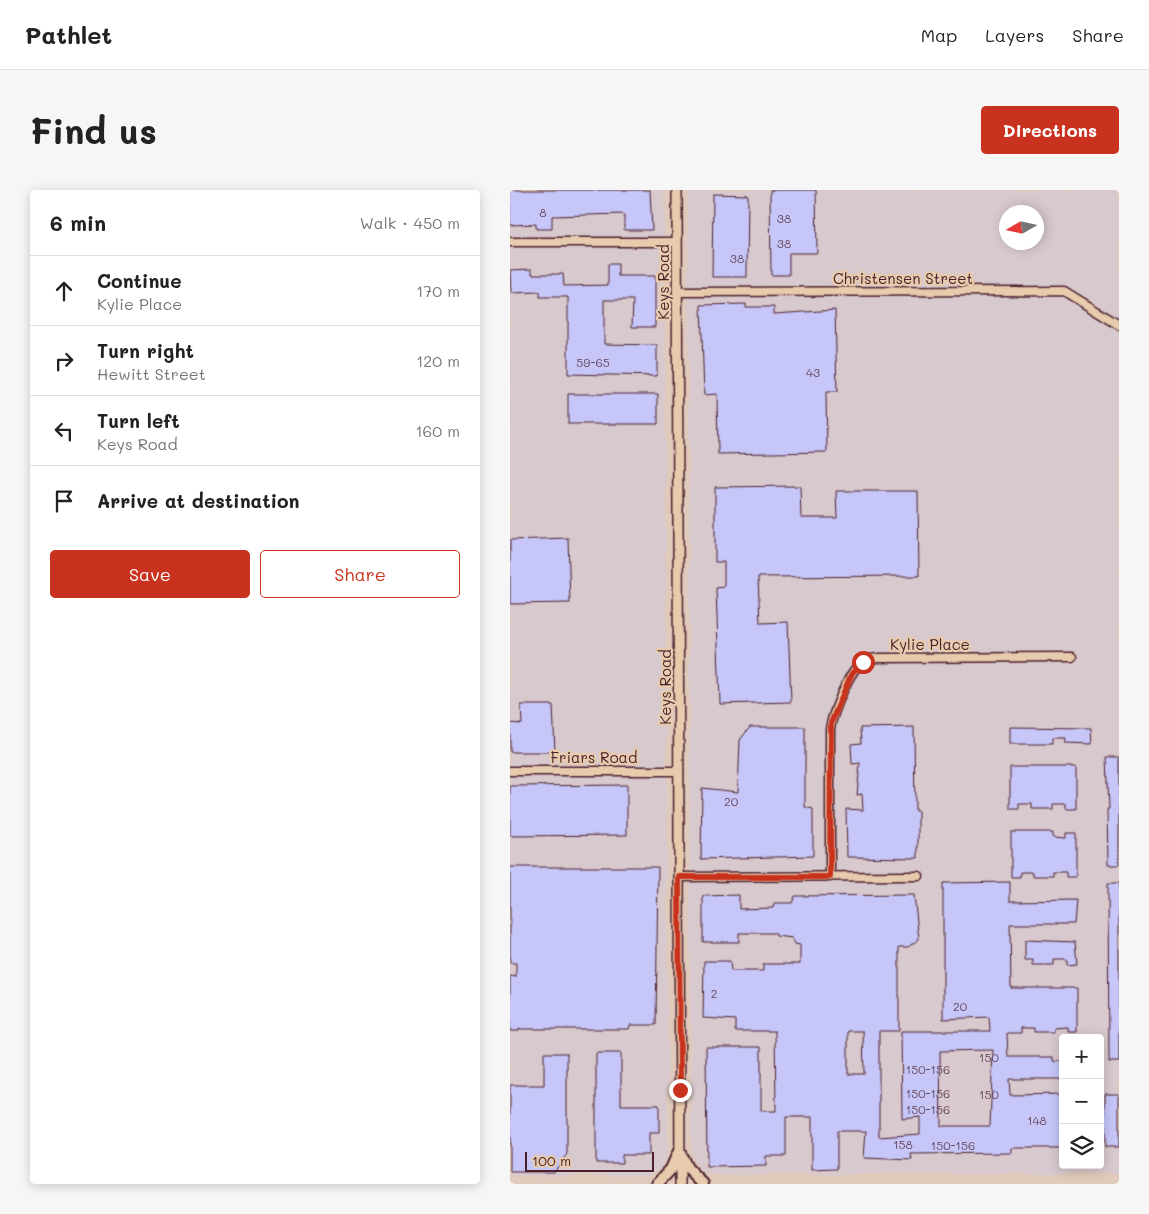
<!DOCTYPE html>
<meta charset="utf-8">
<style>
body{margin:0;font-family:Mali,sans-serif;background:#f6f6f6;color:#222}
.controls{position:absolute;right:15px;bottom:15px;display:grid;overflow:hidden;border-radius:5px;box-shadow:0 2px 12px #0003}
.controls button{width:45px;height:45px;display:grid;place-items:center;padding:0;border:0;border-bottom:1px solid #e0e0e0;background:#fff;color:#222;font:25px sans-serif}
.compass{position:absolute;left:489px;top:15px;width:45px;height:45px;border-radius:50%;background:#fff;box-shadow:0 2px 12px #0003;rotate:261deg}
.scale{position:absolute;left:15px;bottom:12px;width:129px;box-sizing:border-box;padding-left:5px;border:2px solid #4a1f2b;border-top:0;font-size:14px;line-height:18px;white-space:nowrap;color:#4a1f2b;-webkit-text-stroke:4px #e6cbad;paint-order:stroke}
.stop{position:absolute;width:15px;height:15px;margin:-11px;border:4px solid #c8321e;border-radius:50%;background:#fff}
.stop.end{background:#c8321e;border-color:#fff;box-shadow:0 1px 5px #0008}
.list{margin:0;padding:0;list-style:none}
h2{display:flex;justify-content:space-between;align-items:center;height:65px;margin:0;padding:0 20px;font-size:21px}
h2 small{font-size:16px;font-weight:400;color:#767676}
.list li{display:grid;grid-template-columns:32px 1fr auto;gap:15px;align-items:center;box-sizing:border-box;height:70px;padding:0 20px;border-top:1px solid #e0e0e0}
.list b{display:block;font-size:19px;white-space:nowrap}
.list p{margin:0;font-size:16px;white-space:nowrap;color:#767676}
.list em{font-size:16px;font-style:normal;color:#767676}
.actions{display:flex;gap:10px;padding:15px 20px}
.actions a{flex:1;padding:11px 0;border:1px solid #c8321e;border-radius:5px;text-align:center;font-size:18px;color:#c8321e}
.actions .main{background:#c8321e;color:#fff}
.icon{flex:none;width:28px;height:28px;fill:none;stroke:currentColor;stroke-width:2;stroke-linecap:round;stroke-linejoin:round}
.map{position:relative;flex:none;width:609px;height:994px;overflow:hidden;border-radius:5px}
header{display:flex;align-items:center;gap:30px;box-sizing:border-box;height:70px;padding:0 25px;background:#fff;border-bottom:1px solid #e0e0e0}
header strong{font-size:24px}
nav{display:flex;gap:28px;margin-inline-start:auto;font-size:18px}
.intro{display:flex;align-items:center;justify-content:space-between;box-sizing:border-box;height:120px;padding:0 30px}
h1{margin:0;font-size:35px}
.button{padding:12px 22px;border-radius:5px;background:#c8321e;color:#fff;font-size:18px;font-weight:700}
main{display:flex;gap:30px;padding:0 30px}
aside{flex:1;background:#fff;border-radius:5px;box-shadow:0 2px 12px #0003}
.map>svg:first-child{display:block}
.built{fill:#d8c9ce;fill-rule:evenodd}
.building{fill:#c6c6f9;stroke:#4a1f2b;fill-rule:evenodd}
.lines{fill:none;stroke-linecap:round;stroke-linejoin:round}
.minor-casing{stroke:#4a1f2b;stroke-width:11}
.tertiary-casing{stroke:#4a1f2b;stroke-width:12}
.secondary-casing{stroke:#4a1f2b;stroke-width:14}
.minor{stroke:#e6cbad;stroke-width:8}
.tertiary{stroke:#e6cbad;stroke-width:9}
.secondary{stroke:#e6cbad;stroke-width:10}
.route{stroke:#c8321e;stroke-width:6}
.labels{text-anchor:middle;dominant-baseline:central;stroke-width:4.5;stroke-linejoin:round;paint-order:stroke}
.number-label{font-size:12px;fill:#69495e}
.street-label{font-size:15px;fill:#4a1f2b;stroke:#e6cbad}
</style>
<header>
<strong>Pathlet</strong>
<nav><a>Map</a><a>Layers</a><a>Share</a></nav>
</header>
<div class="intro"><h1>Find us</h1><a class="button">Directions</a></div>
<main>
<aside>
<h2>6 min<small>Walk · 450 m</small></h2>
<ul class="list">
<li><svg class="icon" aria-label="ahead" viewBox="0 0 24 24"><path d="M12 20V5M6 11l6-6 6 6"/></svg><div><b>Continue</b><p>Kylie Place</p></div><em>170 m</em></li>
<li><svg class="icon" aria-label="right" viewBox="0 0 24 24"><path d="M7 20v-9h11M14 6l5 5-5 5"/></svg><div><b>Turn right</b><p>Hewitt Street</p></div><em>120 m</em></li>
<li><svg class="icon" aria-label="left" viewBox="0 0 24 24"><path d="M17 20v-9H6M10 6l-5 5 5 5"/></svg><div><b>Turn left</b><p>Keys Road</p></div><em>160 m</em></li>
<li><svg class="icon" aria-label="arrive" viewBox="0 0 24 24"><path d="M6 21V4h12l-3 4 3 4H6"/></svg><div><b>Arrive at destination</b></div></li>
</ul>
<div class="actions"><a class="main">Save</a><a>Share</a></div>
</aside>
<div class="map">
<svg width="609" height="994" viewBox="0 0 609 994">
<rect width="100%" height="100%" fill="#e0cabc"/>
<filter id="ink" filterUnits="userSpaceOnUse"><feTurbulence type="fractalNoise" baseFrequency=".02" numOctaves="2"/><feDisplacementMap in="SourceGraphic" scale="10" xChannelSelector="R" yChannelSelector="G"/><feConvolveMatrix kernelMatrix="1 2 1 2 8 2 1 2 1" color-interpolation-filters="sRGB"/></filter>
<g filter="url(#ink)">
<path class="built" d="M 0,0 L 154,0 L 158,961 L 153,977 L 139,985 L 0,986 Z
M 178,0 L 609,0 L 609,983 L 206,985 L 192,982 L 183,971 L 181,962 ZM 497,22 L 526,22 L 526,52 L 497,52 ZM 553,848 L 590,848 L 590,975 L 553,975 Z"/>
<path class="building" d="M 0,0 L 140,0 L 142,40 L 114,40 L 114,24 L 42,26 L 42,39 L 26,39 L 26,34 L 0,35 Z
M 260,0 L 306,0 L 307,63 L 279,63 L 279,85 L 261,85 Z
M 203,4 L 238,5 L 237,87 L 202,87 Z
M 98,74 L 108,74 L 108,86 L 145,86 L 145,137 L 122,137 L 123,110 L 94,110 L 94,154 L 147,155 L 147,186 L 58,184 L 58,107 L 30,107 L 30,102 L 1,103 L 0,80 L 22,79 L 22,84 L 53,84 L 54,96 L 98,95 Z
M 236,114 L 236,117 L 264,117 L 264,124 L 325,120 L 327,202 L 316,202 L 317,262 L 208,264 L 207,204 L 194,205 L 191,115 Z
M 58,204 L 148,204 L 148,234 L 58,234 Z
M 290,296 L 291,328 L 327,328 L 326,301 L 408,301 L 409,386 L 248,387 L 250,433 L 278,432 L 281,512 L 210,514 L 206,398 L 214,397 L 214,372 L 205,372 L 205,297 Z
M 58,348 L 60,413 L 0,414 L 0,350 Z
M 11,515 L 43,515 L 45,562 L 0,562 L 0,533 L 12,534 Z
M 240,537 L 295,537 L 295,617 L 303,619 L 303,666 L 191,669 L 192,598 L 228,602 L 230,550 Z
M 404,537 L 405,621 L 408,621 L 408,668 L 337,667 L 336,619 L 353,620 L 352,604 L 347,605 L 350,573 L 342,574 L 341,554 L 351,553 L 350,538 Z
M 500,537 L 581,538 L 582,554 L 555,553 L 556,548 L 542,548 L 542,554 L 500,554 Z
M 597,567 L 609,567 L 609,675 L 598,675 L 597,619 L 599,619 Z
M 500,577 L 566,577 L 566,619 L 556,619 L 556,614 L 543,614 L 543,619 L 522,619 L 522,614 L 509,614 L 509,619 L 500,619 Z
M 117,595 L 117,645 L 0,646 L 0,596 Z
M 501,642 L 543,642 L 543,647 L 556,648 L 556,643 L 566,643 L 566,687 L 556,687 L 556,682 L 543,682 L 543,686 L 523,686 L 523,682 L 510,682 L 510,687 L 501,687 Z
M 0,677 L 148,677 L 146,835 L 120,835 L 119,839 L 9,839 L 9,841 L 0,841 L 0,786 L 6,787 L 6,773 L 0,773 Z
M 500,692 L 500,711 L 566,710 L 564,734 L 500,734 L 501,798 L 567,798 L 567,842 L 558,842 L 558,837 L 544,838 L 544,842 L 524,842 L 524,838 L 511,838 L 511,843 L 497,843 L 498,867 L 544,867 L 544,871 L 553,872 L 553,889 L 499,889 L 500,905 L 553,904 L 553,958 L 502,958 L 502,963 L 401,964 L 402,970 L 354,968 L 356,941 L 327,941 L 327,979 L 302,980 L 302,927 L 276,927 L 276,966 L 256,966 L 256,976 L 197,977 L 196,857 L 251,857 L 251,921 L 266,921 L 265,841 L 225,841 L 225,830 L 193,828 L 194,771 L 220,771 L 221,781 L 253,781 L 253,774 L 290,774 L 290,755 L 285,754 L 282,748 L 266,746 L 265,743 L 229,743 L 229,752 L 193,752 L 193,706 L 229,705 L 229,719 L 263,718 L 264,713 L 282,713 L 285,706 L 404,705 L 409,749 L 398,757 L 389,757 L 389,841 L 369,841 L 369,947 L 410,944 L 410,927 L 392,929 L 391,841 L 480,841 L 479,827 L 433,829 L 433,693 ZM 338,841 L 353,841 L 354,884 L 338,884 ZM 483,860 L 480,936 L 431,936 L 430,861 Z
M 598,693 L 609,693 L 609,872 L 599,872 Z
M 515,750 L 565,752 L 567,774 L 557,775 L 557,769 L 544,769 L 544,775 L 523,775 L 523,770 L 515,770 Z
M 34,863 L 57,863 L 57,964 L 44,982 L 0,982 L 0,895 L 34,895 Z
M 86,863 L 111,863 L 111,915 L 149,915 L 149,943 L 139,943 L 139,965 L 112,965 L 112,973 L 86,973 Z
M 595,904 L 609,904 L 609,957 L 595,957 Z"/>
<g class="lines">
<g class="minor-casing">
<path id="minor" d="M 0,52 L 167,52
M 167,102 L 554,101 L 609,135
M 0,581 L 169,581
M 169,687 L 409,686
M 320,687 L 320,539 C 322,525 337,487 347,477 C 353,470 360,468 369,468 L 562,467"/>
</g>
<g class="tertiary-casing">
<path id="tertiary" d="M 167,0 L 170,994"/>
</g>
<g class="secondary-casing">
<path id="secondary" d="M 169,961 L 177,978 L 193,994
M 147,994 L 161,979 L 169,961"/>
</g>
<use href="#minor" class="minor"/>
<use href="#tertiary" class="tertiary"/>
<use href="#secondary" class="secondary"/>
</g>
</g>
<g class="lines" filter="url(#ink)">
<path class="route" d="M 170,900 L 169,687 L 320,687 L 321,533 L 342,483 L 353,472"/>
</g>
<g class="labels">
<g class="number-label">
<text x="33" y="22">8</text>
<text x="274" y="28">38</text>
<text x="274" y="53">38</text>
<text x="227" y="68">38</text>
<text x="83" y="172">59-65</text>
<text x="303" y="182">43</text>
<text x="221" y="611">20</text>
<text x="204" y="803">2</text>
<text x="450" y="816">20</text>
<text x="479" y="867">150</text>
<text x="418" y="879">150-156</text>
<text x="418" y="903">150-156</text>
<text x="479" y="904">150</text>
<text x="418" y="919">150-156</text>
<text x="527" y="930">148</text>
<text x="393" y="954">158</text>
<text x="443" y="955">150-156</text>
</g>
<g class="street-label">
<text x="393" y="88">Christensen Street</text>
<text transform="translate(153 92) rotate(-90)">Keys Road</text>
<text x="420" y="454">Kylie Place</text>
<text transform="translate(155 497) rotate(-90)">Keys Road</text>
<text x="84" y="567">Friars Road</text>
</g>
</g>
</svg>
<div class="controls">
<button>+</button>
<button>−</button>
<button><svg class="icon" aria-label="layers" viewBox="0 0 24 24"><path d="M12 4l9 5-9 5-9-5zM3 14l9 5 9-5"/></svg></button>
</div>
<svg class="compass" viewBox="-18 -18 36 36"><path d="M0-13l5 13h-10z" fill="#e53935"/><path d="M0 13l5-13h-10z" fill="#767676"/></svg>
<div class="scale">100 m</div>
<div class="stop" style="left:353px;top:472px"></div>
<div class="stop end" style="left:170px;top:900px"></div>
</div>
</main>
